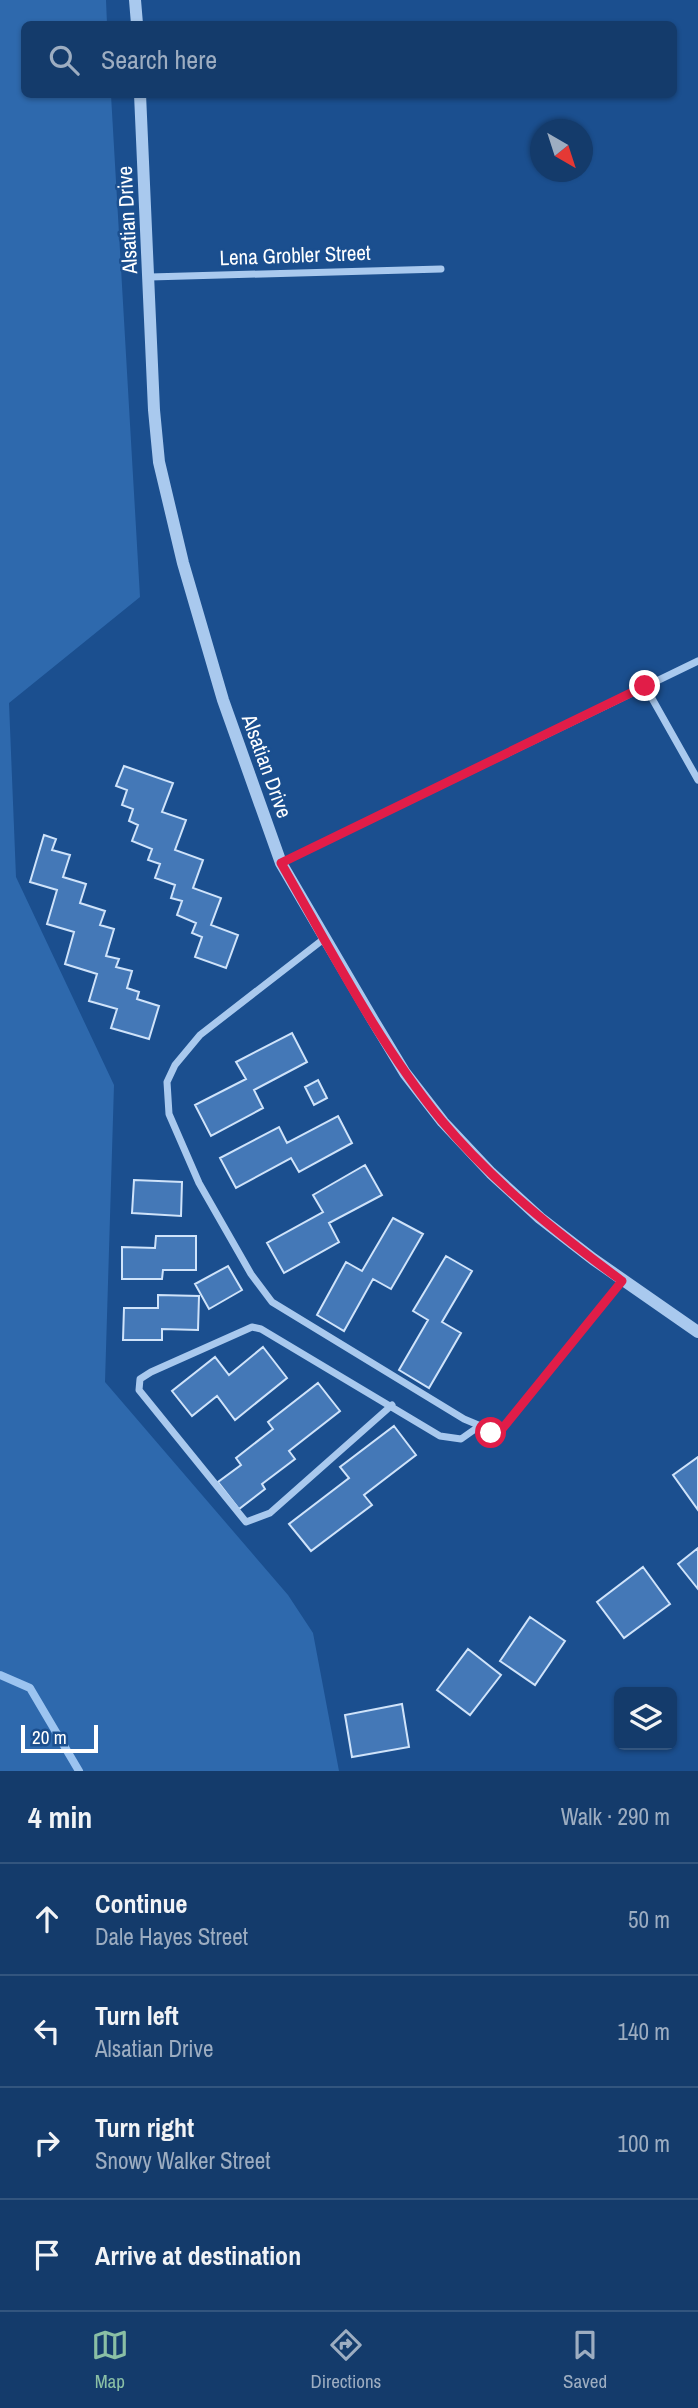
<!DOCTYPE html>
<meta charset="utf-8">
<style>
body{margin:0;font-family:"Archivo Narrow",sans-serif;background:#214673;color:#f1f3f6}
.controls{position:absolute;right:21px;bottom:21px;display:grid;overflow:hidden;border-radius:10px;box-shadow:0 2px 5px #0004}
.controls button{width:63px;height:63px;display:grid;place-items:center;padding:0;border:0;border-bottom:2px solid #33557e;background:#143b6b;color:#f1f3f6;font:35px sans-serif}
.compass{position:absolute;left:530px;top:119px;width:63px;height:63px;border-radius:50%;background:#143b6b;box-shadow:0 2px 5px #0004;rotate:141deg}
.scale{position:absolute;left:21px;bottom:18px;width:77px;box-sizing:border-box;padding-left:7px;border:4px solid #fff;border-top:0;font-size:19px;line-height:24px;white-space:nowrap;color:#fff;-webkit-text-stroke:5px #1b4f8f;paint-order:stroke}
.stop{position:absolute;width:21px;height:21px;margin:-16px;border:5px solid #e11d48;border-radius:50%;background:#fff}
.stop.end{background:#e11d48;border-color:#fff;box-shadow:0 2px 7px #0008}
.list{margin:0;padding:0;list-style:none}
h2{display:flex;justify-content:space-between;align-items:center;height:91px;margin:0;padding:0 28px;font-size:30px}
h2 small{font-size:23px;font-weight:400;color:#9dadc1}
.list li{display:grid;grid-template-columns:46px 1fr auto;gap:21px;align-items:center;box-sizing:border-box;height:112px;padding:0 28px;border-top:2px solid #33557e}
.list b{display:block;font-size:26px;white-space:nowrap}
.list p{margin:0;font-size:23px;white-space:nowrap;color:#9dadc1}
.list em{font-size:23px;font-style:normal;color:#9dadc1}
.icon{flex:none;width:38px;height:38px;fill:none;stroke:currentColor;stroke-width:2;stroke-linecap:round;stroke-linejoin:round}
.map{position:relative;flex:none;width:698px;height:1771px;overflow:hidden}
.search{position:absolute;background:#143b6b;box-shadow:0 2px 5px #0004;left:21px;right:21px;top:21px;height:77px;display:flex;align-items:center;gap:18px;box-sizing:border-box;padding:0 24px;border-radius:10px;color:#9dadc1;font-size:26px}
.sheet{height:539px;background:#143b6b}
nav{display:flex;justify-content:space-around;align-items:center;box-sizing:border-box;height:98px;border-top:2px solid #33557e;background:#143b6b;font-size:19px;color:#9dadc1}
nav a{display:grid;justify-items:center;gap:4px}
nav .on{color:#8abfa5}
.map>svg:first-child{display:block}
.green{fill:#2e69ad}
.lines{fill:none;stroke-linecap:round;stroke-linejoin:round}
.stream{stroke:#9cc4f0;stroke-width:8}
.building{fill:#4478b7;stroke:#cfe3fa;stroke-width:2}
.minor{stroke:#a9c9ee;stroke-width:7}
.tertiary{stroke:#a9c9ee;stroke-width:12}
.route{stroke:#e11d48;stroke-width:9}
.labels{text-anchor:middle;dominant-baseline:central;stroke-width:5;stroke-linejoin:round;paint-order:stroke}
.street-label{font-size:21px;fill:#fff;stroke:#1b4f8f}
</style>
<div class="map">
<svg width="698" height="1771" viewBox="0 0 698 1771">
<rect width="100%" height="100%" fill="#1b4f8f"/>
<path class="green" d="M 0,0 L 106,0 L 107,24 L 24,24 L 24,94 L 111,95 L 140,597 L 9,703 L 16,877 L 114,1085 L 105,1382 L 288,1595 L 313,1633 L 339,1771 L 0,1771 Z"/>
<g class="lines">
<path class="stream" d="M 0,1675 L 30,1688 L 79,1771"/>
</g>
<path class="building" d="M 124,766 L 173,783 L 162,812 L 186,820 L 175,850 L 203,860 L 193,888 L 221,898 L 211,925 L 238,935 L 226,968 L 195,957 L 202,937 L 192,933 L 196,923 L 177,915 L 182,901 L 171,898 L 175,885 L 155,878 L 160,864 L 148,860 L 152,849 L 132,841 L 138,825 L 129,821 L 133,809 L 122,805 L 127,790 L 116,786 Z
M 44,835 L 56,839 L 52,850 L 70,855 L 63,877 L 86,884 L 80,903 L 105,911 L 100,925 L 114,929 L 106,956 L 119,959 L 116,967 L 132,971 L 127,988 L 139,992 L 137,999 L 159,1006 L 149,1039 L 111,1028 L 117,1009 L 89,1001 L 97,974 L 65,964 L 74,932 L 47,924 L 57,890 L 30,882 Z
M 292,1033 L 307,1062 L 254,1090 L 263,1108 L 211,1136 L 195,1105 L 246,1079 L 236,1062 Z
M 318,1080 L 327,1098 L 314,1105 L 305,1087 Z
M 338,1116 L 352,1143 L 299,1172 L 291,1158 L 236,1188 L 220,1158 L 279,1127 L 287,1143 Z
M 365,1165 L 382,1195 L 329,1223 L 339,1242 L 284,1273 L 267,1243 L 323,1212 L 313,1195 Z
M 134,1180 L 182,1182 L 181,1216 L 132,1213 Z
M 393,1218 L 423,1234 L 391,1289 L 373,1279 L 344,1331 L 317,1315 L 346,1262 L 362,1271 Z
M 156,1236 L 196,1236 L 196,1270 L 163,1270 L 162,1279 L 122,1279 L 122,1247 L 155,1248 Z
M 446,1256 L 472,1271 L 442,1322 L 461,1333 L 429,1388 L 399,1370 L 428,1320 L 413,1311 Z
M 228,1266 L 242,1290 L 209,1309 L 195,1284 Z
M 158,1295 L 199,1296 L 198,1330 L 162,1329 L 162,1340 L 123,1340 L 124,1308 L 158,1308 Z
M 263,1347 L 287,1378 L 235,1420 L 217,1396 L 192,1416 L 172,1391 L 215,1357 L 229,1375 Z
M 318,1383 L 340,1411 L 289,1451 L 295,1459 L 262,1484 L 265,1489 L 239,1509 L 218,1482 L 241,1465 L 236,1458 L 273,1429 L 268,1422 Z
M 394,1426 L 416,1455 L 364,1495 L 372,1505 L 311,1551 L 289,1524 L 349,1478 L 340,1467 Z
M 698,1457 L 698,1510 L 673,1475 Z
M 698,1548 L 698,1589 L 678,1564 Z
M 643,1567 L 670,1604 L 624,1638 L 597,1602 Z
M 530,1617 L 565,1641 L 535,1685 L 500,1661 Z
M 468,1649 L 501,1675 L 470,1715 L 437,1690 Z
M 402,1704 L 409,1747 L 352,1757 L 345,1715 Z"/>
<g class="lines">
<path class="minor" d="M 150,277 L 441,269
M 645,686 L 698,780
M 281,863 L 698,661
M 325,938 L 200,1035 L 175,1065 L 167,1082 L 169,1114 L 199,1183 L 251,1274 L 272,1302 L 464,1419 L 495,1432 L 502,1429 L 622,1281
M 392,1405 L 270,1513 L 246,1522 L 139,1390 L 140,1379 L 151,1372 L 252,1327 L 261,1329 L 440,1436 L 461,1439 L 478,1427"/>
<path class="tertiary" d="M 135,0 L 137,24
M 140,94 L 154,410 L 159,462 L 183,563 L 223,700 L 281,863 L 373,1020 L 405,1073 L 443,1122 L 491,1173 L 540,1218 L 593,1259 L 698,1332"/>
</g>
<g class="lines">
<path class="route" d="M 491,1433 L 502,1429 L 622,1281 C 557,1233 494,1183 442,1121 C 378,1043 331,950 281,863 L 645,686"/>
</g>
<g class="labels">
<g class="street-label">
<text transform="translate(127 220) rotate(-93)">Alsatian Drive</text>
<text transform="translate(295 255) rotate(-2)">Lena Grobler Street</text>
<text transform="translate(267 766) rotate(70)">Alsatian Drive</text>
</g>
</g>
</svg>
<div class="controls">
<button><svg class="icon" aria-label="layers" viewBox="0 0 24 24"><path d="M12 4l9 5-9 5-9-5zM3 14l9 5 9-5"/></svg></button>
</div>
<svg class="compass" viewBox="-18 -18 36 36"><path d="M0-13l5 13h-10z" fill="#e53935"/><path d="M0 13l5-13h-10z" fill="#9dadc1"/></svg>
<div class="scale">20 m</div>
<div class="stop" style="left:491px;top:1433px"></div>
<div class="stop end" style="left:645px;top:686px"></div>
<div class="search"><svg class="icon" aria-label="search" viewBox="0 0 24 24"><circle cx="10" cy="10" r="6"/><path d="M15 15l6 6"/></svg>Search here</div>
</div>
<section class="sheet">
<h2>4 min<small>Walk · 290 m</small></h2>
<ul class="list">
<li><svg class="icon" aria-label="ahead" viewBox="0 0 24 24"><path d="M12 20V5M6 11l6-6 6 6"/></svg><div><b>Continue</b><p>Dale Hayes Street</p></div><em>50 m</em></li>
<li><svg class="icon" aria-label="left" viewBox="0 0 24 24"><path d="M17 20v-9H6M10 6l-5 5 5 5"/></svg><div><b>Turn left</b><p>Alsatian Drive</p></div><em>140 m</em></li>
<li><svg class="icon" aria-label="right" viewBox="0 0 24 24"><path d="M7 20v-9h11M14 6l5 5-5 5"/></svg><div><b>Turn right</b><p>Snowy Walker Street</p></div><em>100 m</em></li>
<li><svg class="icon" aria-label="arrive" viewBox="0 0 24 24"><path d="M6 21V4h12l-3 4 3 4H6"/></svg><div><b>Arrive at destination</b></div></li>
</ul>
</section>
<nav>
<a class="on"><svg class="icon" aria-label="map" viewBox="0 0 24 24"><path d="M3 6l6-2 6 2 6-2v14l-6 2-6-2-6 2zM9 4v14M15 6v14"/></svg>Map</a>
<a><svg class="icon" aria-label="directions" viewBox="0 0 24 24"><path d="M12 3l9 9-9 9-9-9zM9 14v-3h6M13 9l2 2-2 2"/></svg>Directions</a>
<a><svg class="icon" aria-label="saved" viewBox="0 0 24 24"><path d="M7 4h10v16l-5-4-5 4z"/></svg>Saved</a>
</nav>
